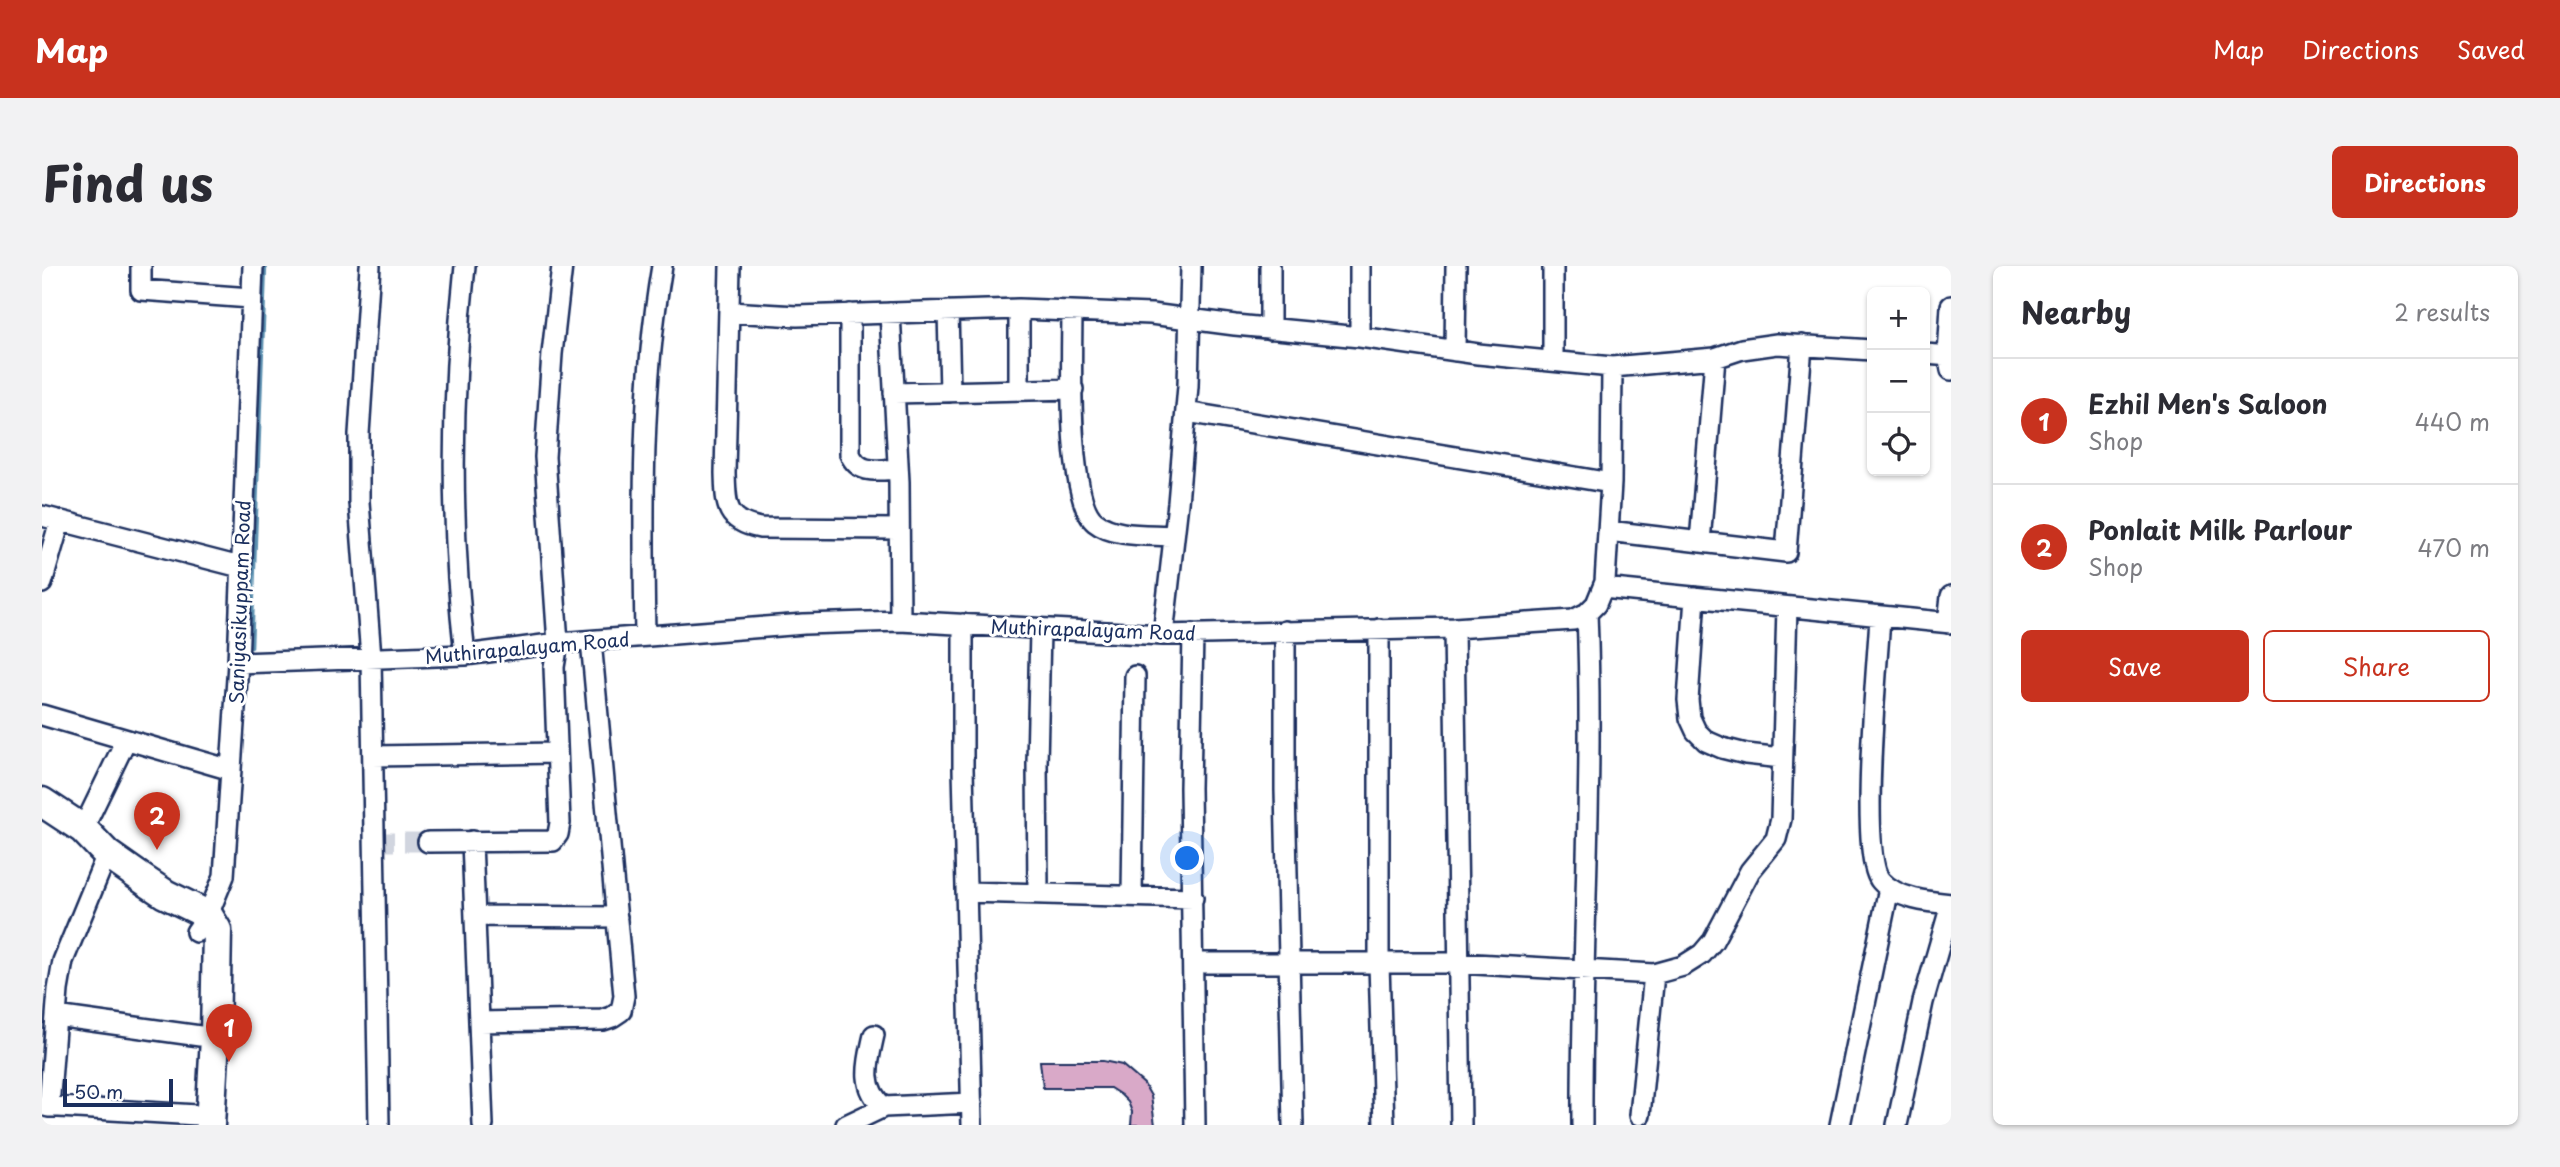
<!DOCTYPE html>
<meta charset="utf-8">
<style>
body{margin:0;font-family:"Playpen Sans",sans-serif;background:#f2f2f3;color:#2b2b33}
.controls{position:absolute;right:21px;top:21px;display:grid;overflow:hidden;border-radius:10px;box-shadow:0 2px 5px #0004}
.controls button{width:63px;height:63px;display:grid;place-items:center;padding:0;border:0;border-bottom:2px solid #e1e1e2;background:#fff;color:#2b2b33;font:35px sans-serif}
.scale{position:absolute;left:21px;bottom:18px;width:110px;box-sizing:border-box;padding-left:7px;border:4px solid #1b2f5e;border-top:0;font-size:19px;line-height:24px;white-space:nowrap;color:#1b2f5e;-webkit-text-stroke:5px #fff;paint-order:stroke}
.you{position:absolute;left:1146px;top:593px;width:24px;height:24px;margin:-18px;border:5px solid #fff;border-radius:50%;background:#1a73e8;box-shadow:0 0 0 10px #1a73e833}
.badge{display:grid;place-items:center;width:46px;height:46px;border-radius:50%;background:#c8321e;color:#fff;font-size:23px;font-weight:700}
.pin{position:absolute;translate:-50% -58px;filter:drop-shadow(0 2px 4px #0008)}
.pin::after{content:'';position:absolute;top:37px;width:24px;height:21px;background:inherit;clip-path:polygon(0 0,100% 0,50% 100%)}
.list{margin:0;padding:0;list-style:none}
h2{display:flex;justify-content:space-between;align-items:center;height:91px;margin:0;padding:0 28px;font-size:30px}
h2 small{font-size:23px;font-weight:400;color:#7c7c81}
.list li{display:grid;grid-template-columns:46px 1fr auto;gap:21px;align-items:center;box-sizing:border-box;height:126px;padding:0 28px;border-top:2px solid #e1e1e2}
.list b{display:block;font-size:26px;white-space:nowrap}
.list p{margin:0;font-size:23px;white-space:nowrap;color:#7c7c81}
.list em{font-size:23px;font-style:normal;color:#7c7c81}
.actions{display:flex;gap:14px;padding:21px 28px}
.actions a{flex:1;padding:16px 0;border:2px solid #c8321e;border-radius:10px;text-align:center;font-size:24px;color:#c8321e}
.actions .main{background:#c8321e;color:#fff}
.icon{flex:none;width:38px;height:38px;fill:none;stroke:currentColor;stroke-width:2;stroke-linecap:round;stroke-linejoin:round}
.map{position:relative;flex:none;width:1909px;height:859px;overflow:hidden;border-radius:10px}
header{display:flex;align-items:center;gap:42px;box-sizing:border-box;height:98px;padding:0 35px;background:#c8321e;color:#fff}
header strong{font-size:33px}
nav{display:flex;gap:38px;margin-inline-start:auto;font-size:24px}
.intro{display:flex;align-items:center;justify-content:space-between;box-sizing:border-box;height:168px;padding:0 42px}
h1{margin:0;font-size:49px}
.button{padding:18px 32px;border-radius:10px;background:#c8321e;color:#fff;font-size:24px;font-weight:700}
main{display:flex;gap:42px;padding:0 42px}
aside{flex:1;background:#fff;border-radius:10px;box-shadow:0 2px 5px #0004}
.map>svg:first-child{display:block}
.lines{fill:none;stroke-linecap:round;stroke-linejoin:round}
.stream{stroke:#5b90b0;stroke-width:4.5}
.building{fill:#d9a9c8;stroke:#1b2f5e;stroke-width:2}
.minor-tunnel{stroke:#d1d5df;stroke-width:19;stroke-dasharray:19 10;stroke-linecap:butt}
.minor-casing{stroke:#1b2f5e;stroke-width:24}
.highway-casing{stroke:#1b2f5e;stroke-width:33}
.minor{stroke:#fff;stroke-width:19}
.highway{stroke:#fff;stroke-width:28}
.labels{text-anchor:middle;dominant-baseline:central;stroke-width:6;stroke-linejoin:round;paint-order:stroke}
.street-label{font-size:19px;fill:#1b2f5e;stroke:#fff}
</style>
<header>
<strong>Map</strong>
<nav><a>Map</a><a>Directions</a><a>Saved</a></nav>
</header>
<div class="intro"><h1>Find us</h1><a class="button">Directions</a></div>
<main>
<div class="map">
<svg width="1909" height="859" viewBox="0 0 1909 859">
<rect width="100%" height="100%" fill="#fff"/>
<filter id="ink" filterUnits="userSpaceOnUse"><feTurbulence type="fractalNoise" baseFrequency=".0143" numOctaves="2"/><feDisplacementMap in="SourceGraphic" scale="14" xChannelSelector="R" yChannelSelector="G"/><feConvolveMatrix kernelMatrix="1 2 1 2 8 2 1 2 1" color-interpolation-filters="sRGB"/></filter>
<g filter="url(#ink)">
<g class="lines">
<path class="stream" d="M 209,381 L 223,0"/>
</g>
<path class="building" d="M 998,795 L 1061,795 L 1080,799 L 1102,818 L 1109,830 L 1113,859 L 1089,859 L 1090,846 L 1086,836 L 1079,829 L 1068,822 L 1001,822 Z"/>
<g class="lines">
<path class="minor-tunnel" d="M 333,576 L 386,576"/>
<g class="minor-casing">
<path id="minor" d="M 99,0 L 99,24 L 209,32
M 328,0 L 317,168 L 317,236 L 329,391 L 337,859
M 423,0 C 409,130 408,259 423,389
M 688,0 L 683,207 C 684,239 683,255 718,262 L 857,263
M 1511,0 L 1511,94
M 1909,40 L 1906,89 L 1909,104
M 977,43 L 977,124
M 906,45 L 908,126
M 1030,45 C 1030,85 1024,233 1053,256 C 1073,272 1108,268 1132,270
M 688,46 L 755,50 L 977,43 L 1109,48 L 1193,59 L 1318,71 L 1436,88 L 1570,101 L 1673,92 L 1700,83 L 1735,78 L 1830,84
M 848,47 L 857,216 L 858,355
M 808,48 L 808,188 C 817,209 836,204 856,203
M 1228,63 L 1228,0
M 1318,71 L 1318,0
M 1413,85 L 1414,0
M 1883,88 L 1909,90
M 852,127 L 1031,123
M 1144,146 L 1569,217
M 0,250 L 198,301
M 1566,265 L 1744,286 L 1760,79
M 1658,276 L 1673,92
M 0,317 L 18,255
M 1561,322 L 1909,357
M 1653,331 L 1646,434 L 1648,452 L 1654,465 L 1664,475 L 1680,482 L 1704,488 L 1740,492
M 1838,351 C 1836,394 1816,590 1839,615 C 1855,633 1887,636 1909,638
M 1906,357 L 1909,330
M 921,358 L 921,503 L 930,859
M 1412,362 L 1419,859
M 1337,363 L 1337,698 L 1342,859
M 1243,365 L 1243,524 L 1251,859
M 1151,368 L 1148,522 L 1153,859
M 1121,369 L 1136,237 L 1146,120 L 1149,0
M 603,370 C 601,247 599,122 620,0
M 196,397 L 423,389 L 516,377 L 762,358 L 858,355 L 1121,369 L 1412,362 L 1531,354 L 1545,347 L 1554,338 L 1563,316 L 1569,217 L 1570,101
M 0,449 L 189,504
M 331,490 L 515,487
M 41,563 L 84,474
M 430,575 L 441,859
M 386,576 L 511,575 L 516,568 L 518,557 L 512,401 L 516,377 L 503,191 L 510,88 L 520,0
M 924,626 L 1151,632
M 996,626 L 995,497 L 998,364
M 1090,629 L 1093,410
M 433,650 L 575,651
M 154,666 L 166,649 L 182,610 L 196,397 L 211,0
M 1151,697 L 1415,697 L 1612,708 L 1641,700 L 1660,688 L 1671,675 L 1708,605 L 1734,573 L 1739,553 L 1745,341
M 14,750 L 158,770
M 437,756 L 561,754 L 570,751 L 579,745 L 582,730 L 549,375
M 832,769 C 826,796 818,821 842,841
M 0,840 L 155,849
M 7,841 L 16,724 L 21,695 L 65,588
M 1598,849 L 1612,708
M 804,859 L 842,841 L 930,837
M 1540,859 C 1539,688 1552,518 1545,347
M 1798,859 L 1847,622
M 1855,859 L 1881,736 L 1909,639"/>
</g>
<g class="highway-casing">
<path id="highway" d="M 0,536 L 41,563 L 65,588 L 102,614 L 123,628 L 166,649 L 175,664 L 173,772 L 168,859"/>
</g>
<use href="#minor" class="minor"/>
<use href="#highway" class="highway"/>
</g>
</g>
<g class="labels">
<g class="street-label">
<text transform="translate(197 336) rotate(-88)">Saniyasikuppam Road</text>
<text transform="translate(1051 363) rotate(2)">Muthirapalayam Road</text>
<text transform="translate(485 381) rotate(-5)">Muthirapalayam Road</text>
</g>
</g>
</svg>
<div class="controls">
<button>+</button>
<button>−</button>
<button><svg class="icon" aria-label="locate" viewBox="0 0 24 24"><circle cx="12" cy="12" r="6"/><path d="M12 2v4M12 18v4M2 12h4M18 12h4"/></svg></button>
</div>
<div class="scale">50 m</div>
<div class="you"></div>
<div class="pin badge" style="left:187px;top:796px">1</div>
<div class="pin badge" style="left:115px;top:584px">2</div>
</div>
<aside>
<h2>Nearby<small>2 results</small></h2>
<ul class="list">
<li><span class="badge">1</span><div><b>Ezhil Men's Saloon</b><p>Shop</p></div><em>440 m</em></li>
<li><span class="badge">2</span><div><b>Ponlait Milk Parlour</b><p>Shop</p></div><em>470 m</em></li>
</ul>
<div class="actions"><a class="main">Save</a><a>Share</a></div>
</aside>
</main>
